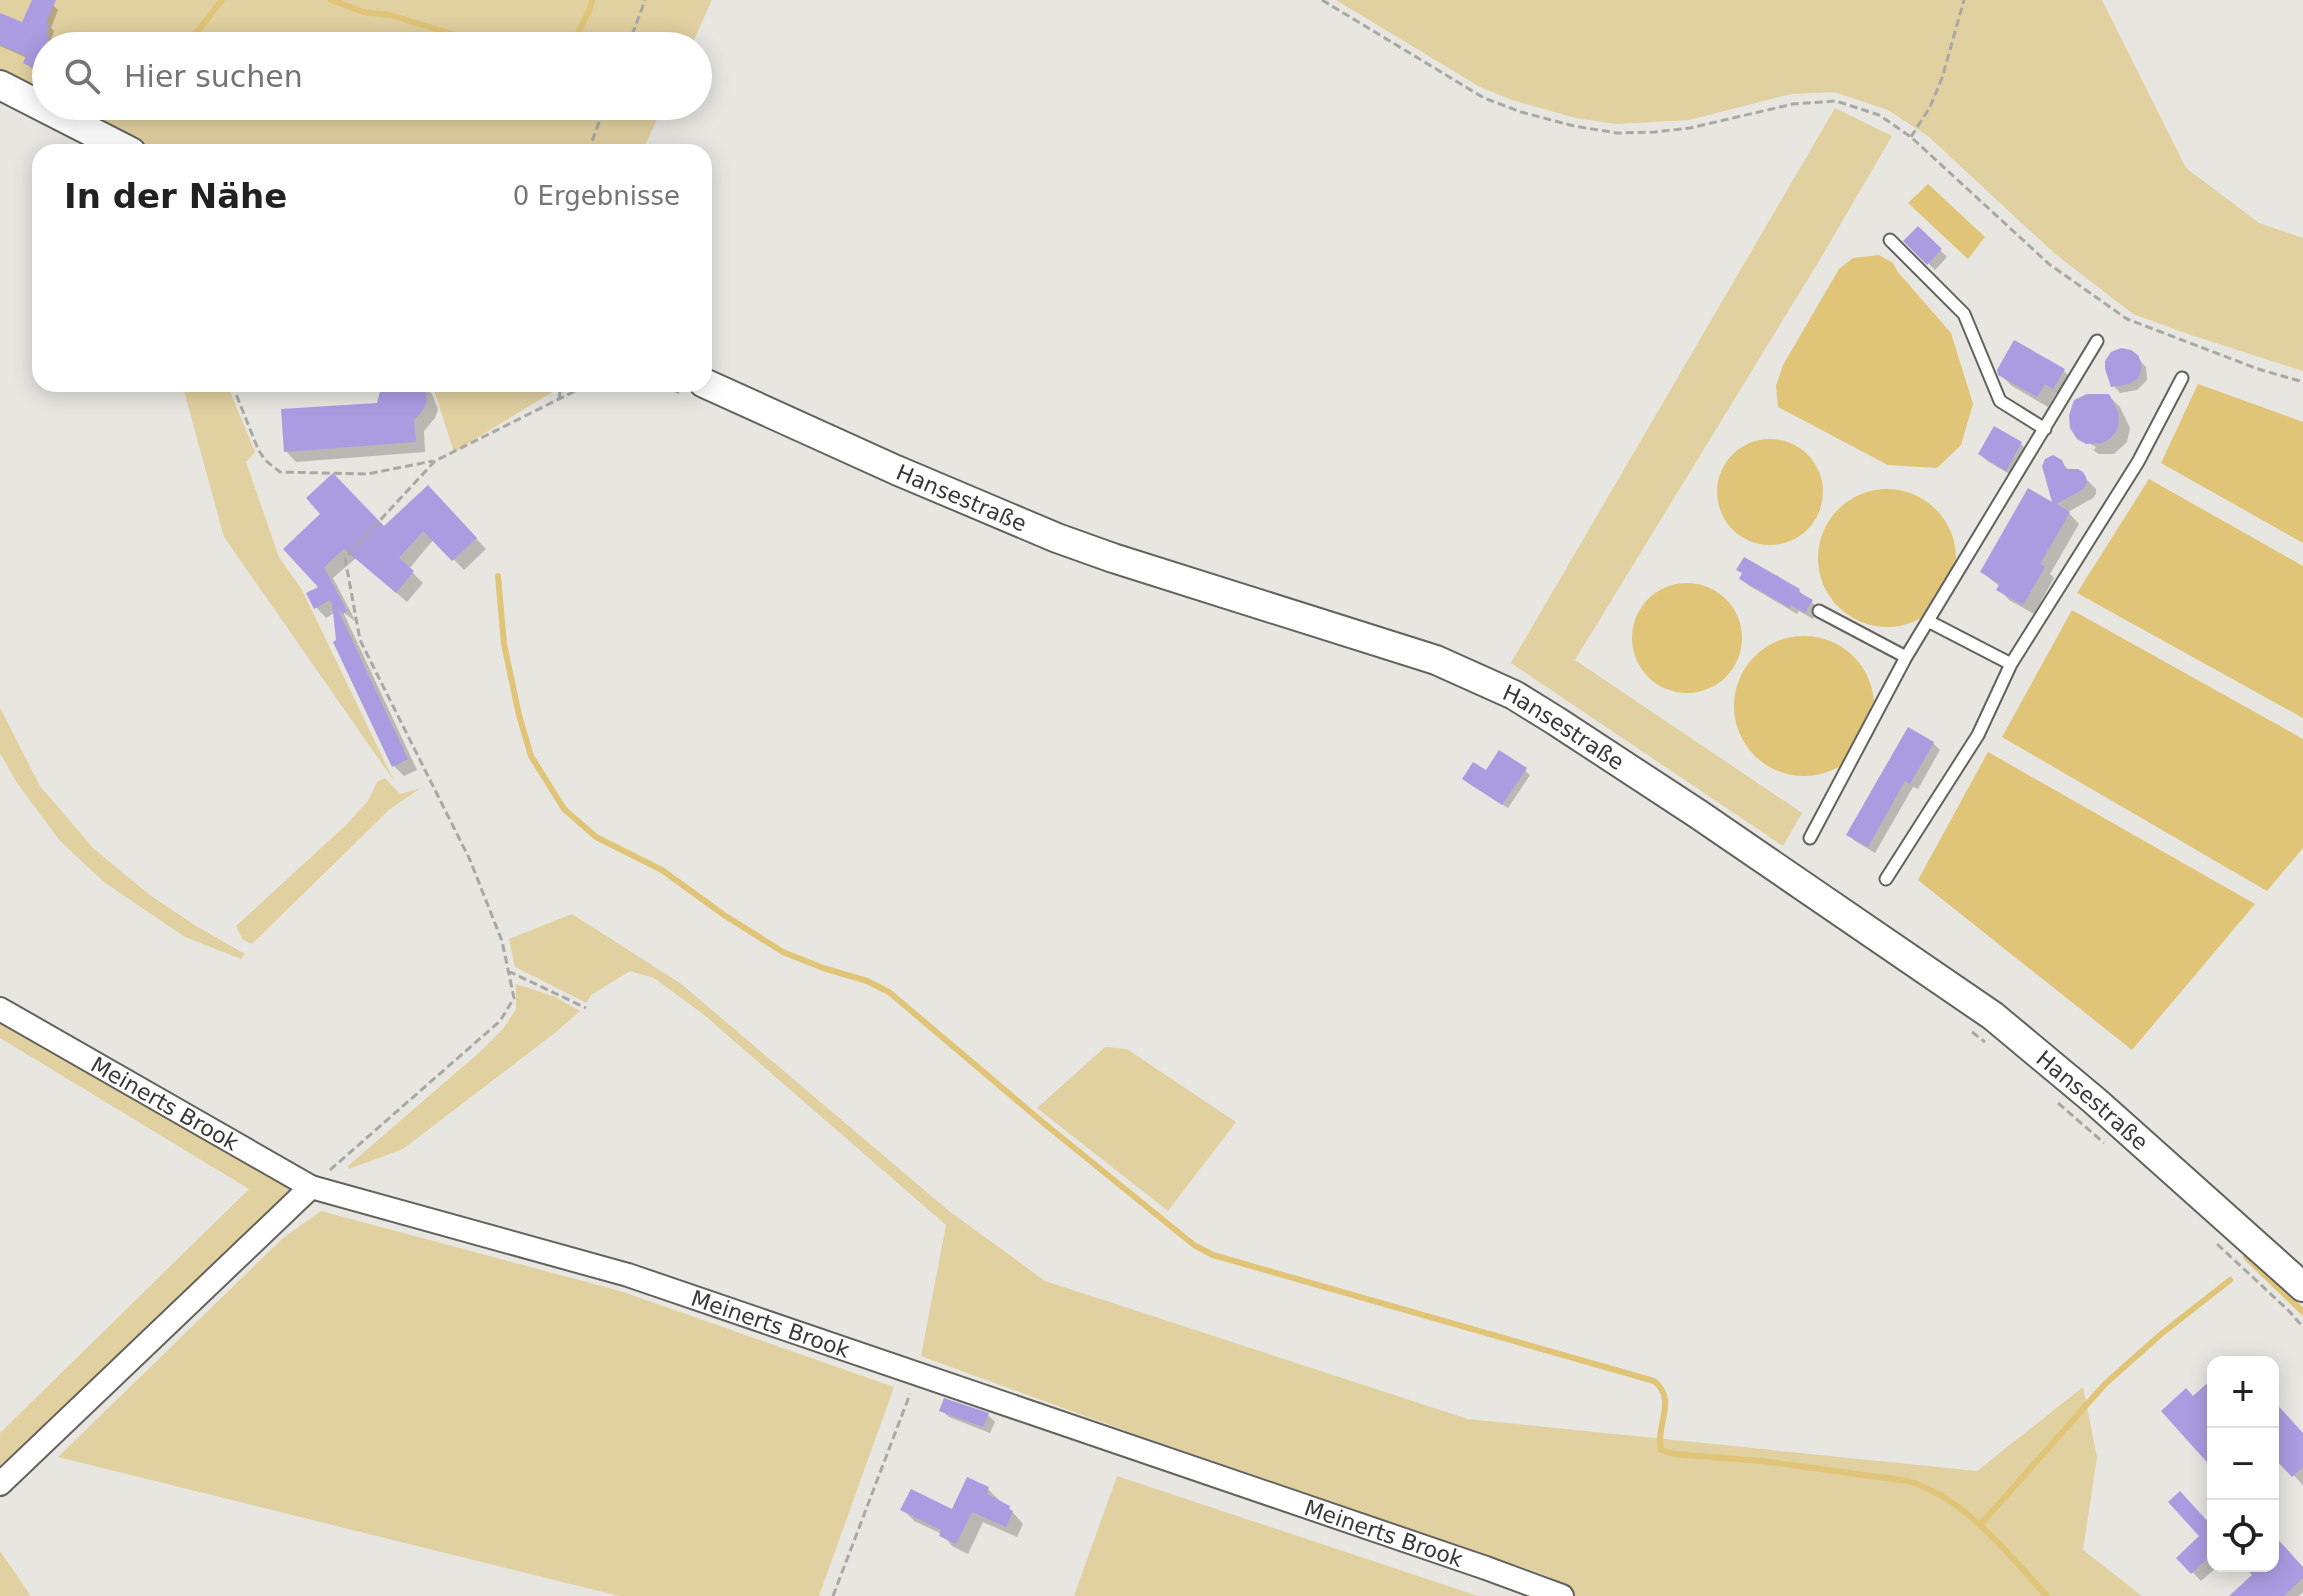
<!DOCTYPE html>
<html lang="de">
<meta charset="utf-8">
<style>
body{margin:0;font-family:"DejaVu Sans",sans-serif;background:#f2f2f2;color:#202124}
.controls{position:absolute;right:24px;bottom:24px;display:grid;overflow:hidden;border-radius:16px;box-shadow:0 4px 20px #0003}
.controls button{width:72px;height:72px;display:grid;place-items:center;padding:0;border:0;border-bottom:2px solid #e0e0e0;background:#fff;color:#202124;font:40px sans-serif}
.list{margin:0;padding:0;list-style:none}
h2{display:flex;justify-content:space-between;align-items:center;height:104px;margin:0;padding:0 32px;font-size:34px}
h2 small{font-size:26px;font-weight:400;color:#757577}
.icon{flex:none;width:44px;height:44px;fill:none;stroke:currentColor;stroke-width:2;stroke-linecap:round;stroke-linejoin:round}
.map{position:relative;flex:none;width:2303px;height:1596px;overflow:hidden}
.search{position:absolute;background:#fff;box-shadow:0 4px 20px #0003;left:32px;top:32px;width:680px;height:88px;display:flex;align-items:center;gap:20px;box-sizing:border-box;padding:0 28px;border-radius:44px;color:#757577;font-size:30px}
.panel{position:absolute;background:#fff;box-shadow:0 4px 20px #0003;left:32px;top:144px;width:680px;height:248px;border-radius:24px}
.map>svg:first-child{display:block}
.green{fill:#e1d0a0}
.water{fill:#e0c477}
.shadow{fill:#0003}
.lines{fill:none;stroke-linecap:round;stroke-linejoin:round}
.stream{stroke:#e0c477;stroke-width:6}
.building{fill:#ab9ce2}
.service-casing{stroke:#63625d;stroke-width:15}
.minor-casing{stroke:#63625d;stroke-width:26}
.tertiary-casing{stroke:#63625d;stroke-width:32}
.path{stroke:#aaa8a4;stroke-width:3;stroke-dasharray:8 4;stroke-linecap:butt}
.service{stroke:#fff;stroke-width:11}
.minor{stroke:#fff;stroke-width:22}
.tertiary{stroke:#fff;stroke-width:28}
.labels{text-anchor:middle;dominant-baseline:central;stroke-width:6;stroke-linejoin:round;paint-order:stroke}
.street-label{font-size:22px;fill:#393836;stroke:#f5f3ed}
</style>
<div class="map">
<svg width="2303" height="1596" viewBox="0 0 2303 1596">
<rect width="100%" height="100%" fill="#e8e6e0"/>
<path class="green" d="M 0,0 L 712,0 L 691,46 L 46,46 L 46,98 L 0,80 Z
M 1336,0 L 2102,0 L 2186,168 L 2259,223 L 2303,238 L 2303,371 L 2191,335 L 2133,314 L 2054,253 L 1929,137 L 1888,110 L 1834,92 L 1791,94 L 1689,120 L 1616,124 L 1576,118 L 1512,100 L 1480,87 Z
M 64,106 L 663,106 L 642,152 L 159,152 Z
M 1835,108 L 1892,136 L 1822,256 L 1575,660 L 1802,813 L 1783,846 L 1511,663 Z
M 182,384 L 227,384 L 255,452 L 246,462 L 279,557 L 302,590 L 394,781 L 224,537 Z
M 432,384 L 554,384 L 554,391 L 454,452 Z
M 0,708 L 40,786 L 94,849 L 151,896 L 196,926 L 245,954 L 241,959 L 185,937 L 104,882 L 60,841 L 17,783 L 0,753 Z
M 385,778 L 400,794 L 421,788 L 390,809 L 252,944 L 243,940 L 236,926 L 345,826 L 368,801 L 377,782 Z
M 572,914 L 680,983 L 949,1211 L 1045,1281 L 1468,1419 L 1977,1471 L 2083,1387 L 2097,1457 L 2083,1550 L 2142,1596 L 1547,1596 L 1550,1577 L 1137,1435 L 921,1356 L 946,1225 L 703,1014 L 654,978 L 630,971 L 591,995 L 587,1003 L 515,967 L 509,939 Z
M 516,984 L 553,996 L 580,1011 L 556,1032 L 403,1149 L 349,1169 L 348,1166 L 481,1051 L 503,1029 L 516,1009 Z
M 0,1009 L 311,1187 L 0,1484 L 0,1433 L 249,1189 L 0,1038 Z
M 1105,1047 L 1127,1049 L 1236,1122 L 1168,1211 L 1037,1108 Z
M 321,1211 L 620,1291 L 894,1387 L 819,1596 L 619,1596 L 58,1457 L 283,1238 Z
M 1117,1476 L 1478,1596 L 1074,1596 Z
M 0,1551 L 31,1596 L 0,1596 Z"/>
<path class="water" d="M 1928,184 L 1985,237 L 1968,259 L 1908,203 Z
M 1879,255 L 1893,263 L 1897,271 L 1951,333 L 1973,404 L 1961,445 L 1937,468 L 1888,465 L 1778,407 L 1776,386 L 1783,365 L 1839,269 L 1853,258 Z
M 2198,384 L 2303,422 L 2303,543 L 2161,463 Z
M1717 492a53 53 0 1 1 106 0a53 53 0 1 1-106 0Z
M 2149,479 L 2303,566 L 2303,718 L 2077,593 Z
M1818 558a69 69 0 1 1 138 0a69 69 0 1 1-138 0Z
M1632 638a55 55 0 1 1 110 0a55 55 0 1 1-110 0Z
M 2072,610 L 2303,739 L 2303,848 L 2267,891 L 2002,737 Z
M1734 706a70 70 0 1 1 140 0a70 70 0 1 1-140 0Z
M 1988,752 L 2255,904 L 2132,1050 L 1918,880 Z"/>
<path class="shadow" d="M 34,0 L 42,0 L 53,5 L 58,10 L 51,28 L 54,31 L 51,39 L 54,42 L 52,46 L 46,46 L 46,74 L 31,68 L 26,62 L 27,58 L 0,46 L 0,15 L 23,25 Z
M 1918,228 L 1947,257 L 1935,270 L 1906,241 Z
M 2133,353 L 2146,367 L 2147,380 L 2137,390 L 2120,393 L 2113,385 Z
M 2064,371 L 2075,382 L 2065,398 L 2056,393 L 2048,407 L 2012,386 L 2000,374 Z
M 386,384 L 422,384 L 432,394 L 438,409 L 435,418 L 424,431 L 425,452 L 296,462 L 286,451 L 379,405 Z
M 2109,396 L 2120,407 L 2130,428 L 2127,442 L 2114,454 L 2099,454 L 2088,447 L 2094,450 L 2096,447 L 2083,440 Z
M 1995,429 L 2021,444 L 2028,451 L 2013,476 L 1987,461 L 1980,454 Z
M 2060,462 L 2070,471 L 2078,471 L 2096,489 L 2096,494 L 2093,498 L 2068,512 L 2079,524 L 2050,574 L 2054,578 L 2034,614 L 2009,600 L 1999,589 L 2000,587 L 1982,572 L 2056,506 Z
M 428,488 L 486,549 L 464,570 L 434,539 L 409,569 L 423,583 L 407,602 L 356,558 L 333,578 L 356,622 L 343,612 L 417,770 L 404,776 L 394,766 L 338,641 L 334,613 L 326,618 L 316,607 L 322,588 L 285,549 L 385,528 Z
M 1741,578 L 1799,591 L 1819,609 L 1813,619 L 1799,611 L 1797,614 L 1748,585 Z
M 1933,743 L 1940,750 L 1918,789 L 1913,787 L 1875,853 L 1855,841 L 1848,834 Z
M 1525,770 L 1530,775 L 1508,808 L 1470,784 L 1487,773 Z
M 2273,1402 L 2303,1435 L 2303,1485 L 2277,1458 L 2273,1461 Z
M 941,1410 L 988,1415 L 995,1422 L 990,1433 L 949,1417 Z
M 988,1489 L 999,1500 L 998,1502 L 1009,1508 L 1023,1524 L 1017,1537 L 983,1522 L 968,1554 L 952,1546 L 942,1534 L 914,1521 L 903,1509 L 953,1512 Z
M 2213,1526 L 2213,1566 L 2218,1566 L 2201,1581 L 2179,1558 Z
M 2273,1536 L 2303,1569 L 2303,1592 L 2299,1596 L 2232,1596 L 2255,1576 L 2246,1566 L 2273,1566 Z"/>
<g class="lines">
<path class="stream" d="M 331,0 L 363,12 L 390,15 L 459,36 L 500,46
M 148,46 C 160,43 176,47 188,42 C 193,39 215,8 222,0
M 576,46 C 575,29 590,17 592,0
M 158,106 L 160,107
M 498,576 L 504,644 L 519,715 L 531,756 L 564,809 L 596,837 L 662,870 L 724,915 L 783,952 L 823,968 L 867,981 L 889,992 L 1046,1125 L 1194,1245 L 1213,1255 L 1654,1381 C 1678,1400 1655,1425 1661,1450 L 1674,1454 L 1761,1461 L 1908,1481 C 1967,1499 2006,1552 2047,1596
M 2246,1257 L 2303,1312
M 1981,1524 L 2105,1384 L 2160,1335 L 2230,1280"/>
</g>
<path class="building" d="M 32,0 L 56,0 L 46,23 L 50,24 L 46,34 L 50,35 L 46,44 L 46,58 L 40,71 L 23,63 L 26,56 L 0,45 L 0,13 L 22,22 Z
M 1918,226 L 1942,249 L 1927,265 L 1903,241 Z
M 2014,340 L 2065,369 L 2053,389 L 2045,384 L 2037,397 L 1998,375 L 1997,370 Z
M 2121,348 L 2131,350 L 2138,355 L 2141,362 L 2141,370 L 2138,378 L 2129,384 L 2111,387 L 2105,369 L 2105,361 L 2111,352 Z
M 382,384 L 424,384 L 427,401 L 423,410 L 414,420 L 416,442 L 284,452 L 281,409 L 377,403 Z
M 2087,394 L 2109,394 L 2118,412 L 2119,421 L 2117,430 L 2111,438 L 2102,443 L 2086,444 L 2077,439 L 2070,428 L 2069,415 L 2074,400 Z
M 1994,426 L 2022,442 L 2006,471 L 1978,454 Z
M 2053,455 L 2062,460 L 2066,469 L 2078,469 L 2083,472 L 2086,477 L 2087,483 L 2082,490 L 2056,504 L 2070,512 L 2040,564 L 2045,567 L 2023,605 L 1996,590 L 2000,584 L 1980,572 L 2028,488 L 2052,502 L 2042,466 L 2045,459 Z
M 333,473 L 384,526 L 428,485 L 477,538 L 452,561 L 423,531 L 399,558 L 414,571 L 396,593 L 344,549 L 324,567 L 347,611 L 343,614 L 337,608 L 408,759 L 392,767 L 333,642 L 336,640 L 332,603 L 330,600 L 314,609 L 306,593 L 318,587 L 283,549 L 320,514 L 306,498 Z
M 1744,557 L 1800,589 L 1799,592 L 1813,600 L 1805,613 L 1791,605 L 1790,608 L 1739,579 L 1742,573 L 1736,570 Z
M 1908,727 L 1934,742 L 1910,784 L 1905,781 L 1868,847 L 1846,835 Z
M 1499,750 L 1527,768 L 1502,805 L 1462,779 L 1473,762 L 1486,770 Z
M 2213,1378 L 2213,1469 L 2161,1411 L 2186,1388 L 2193,1396 Z
M 944,1398 L 989,1413 L 983,1427 L 939,1411 Z
M 2273,1400 L 2303,1433 L 2303,1467 L 2292,1477 L 2273,1457 Z
M 967,1477 L 989,1487 L 987,1494 L 1010,1506 L 1009,1509 L 1013,1511 L 1006,1527 L 972,1512 L 956,1544 L 939,1536 L 941,1530 L 900,1510 L 911,1489 L 952,1509 Z
M 2180,1491 L 2211,1525 L 2213,1523 L 2213,1553 L 2191,1574 L 2176,1558 L 2199,1536 L 2168,1502 Z
M 2273,1534 L 2303,1567 L 2303,1578 L 2284,1596 L 2229,1596 L 2252,1575 L 2244,1566 L 2273,1566 Z"/>
<g class="lines">
<g class="service-casing">
<path id="service" d="M 1890,240 L 1964,314 L 2000,401 L 2045,429
M 1819,611 L 1906,657
M 1928,621 L 2011,664
M 1810,838 L 1906,657 L 2097,341
M 1886,879 L 1978,735 L 2011,664 L 2138,462 L 2182,378"/>
</g>
<g class="minor-casing">
<g id="minor">
<path id="s1" d="M 0,1009 L 311,1187 L 628,1275 L 1486,1568 L 1562,1596"/>
<path d="M 0,1484 L 311,1187"/>
</g>
</g>
<g class="tertiary-casing">
<g id="tertiary">
<path d="M 0,85 L 131,152"/>
<path id="s2" d="M 704,383 L 896,470 L 1057,538 L 1113,558 L 1436,660 L 1514,695 L 1556,721 L 1698,814 L 1993,1016 L 2095,1101 L 2303,1287"/>
</g>
</g>
<path class="path" d="M 1322,0 L 1484,98 L 1521,112 L 1574,126 L 1617,133 L 1655,132 L 1690,128 L 1793,104 L 1836,101 L 1879,115 L 1911,137 L 2049,264 L 2127,319 L 2258,369 L 2303,382
M 628,46 L 645,0
M 1911,137 L 1930,107 L 1942,78 L 1964,0
M 588,152 L 605,106
M 232,384 L 258,449 L 265,460 L 280,472 L 367,474 L 433,461
M 661,384 L 682,394
M 559,399 L 561,384
M 508,971 L 586,1008
M 1972,1032 L 1985,1042
M 2058,1103 L 2104,1143
M 330,1170 L 500,1021 L 514,998 L 502,941 L 470,860 L 360,640 L 345,558 L 435,461 L 589,384
M 2217,1244 L 2289,1311 L 2303,1327
M 833,1596 L 910,1394"/>
<use href="#service" class="service"/>
<use href="#minor" class="minor"/>
<use href="#tertiary" class="tertiary"/>
</g>
<g class="labels">
<g class="street-label">
<text stroke="none"><textPath href="#s2" startOffset="282">Hansestraße</textPath></text>
<text stroke="none"><textPath href="#s2" startOffset="928">Hansestraße</textPath></text>
<text stroke="none"><textPath href="#s2" startOffset="1576">Hansestraße</textPath></text>
<text stroke="none"><textPath href="#s1" startOffset="190">Meinerts Brook</textPath></text>
<text stroke="none"><textPath href="#s1" startOffset="838">Meinerts Brook</textPath></text>
<text stroke="none"><textPath href="#s1" startOffset="1486">Meinerts Brook</textPath></text>
</g>
</g>
</svg>
<div class="controls">
<button>+</button>
<button>−</button>
<button><svg class="icon" aria-label="locate" viewBox="0 0 24 24"><circle cx="12" cy="12" r="6"/><path d="M12 2v4M12 18v4M2 12h4M18 12h4"/></svg></button>
</div>
<div class="search"><svg class="icon" aria-label="search" viewBox="0 0 24 24"><circle cx="10" cy="10" r="6"/><path d="M15 15l6 6"/></svg>Hier suchen</div>
<section class="panel">
<h2>In der Nähe<small>0 Ergebnisse</small></h2>
<ul class="list">
</ul>
</section>
</div>
